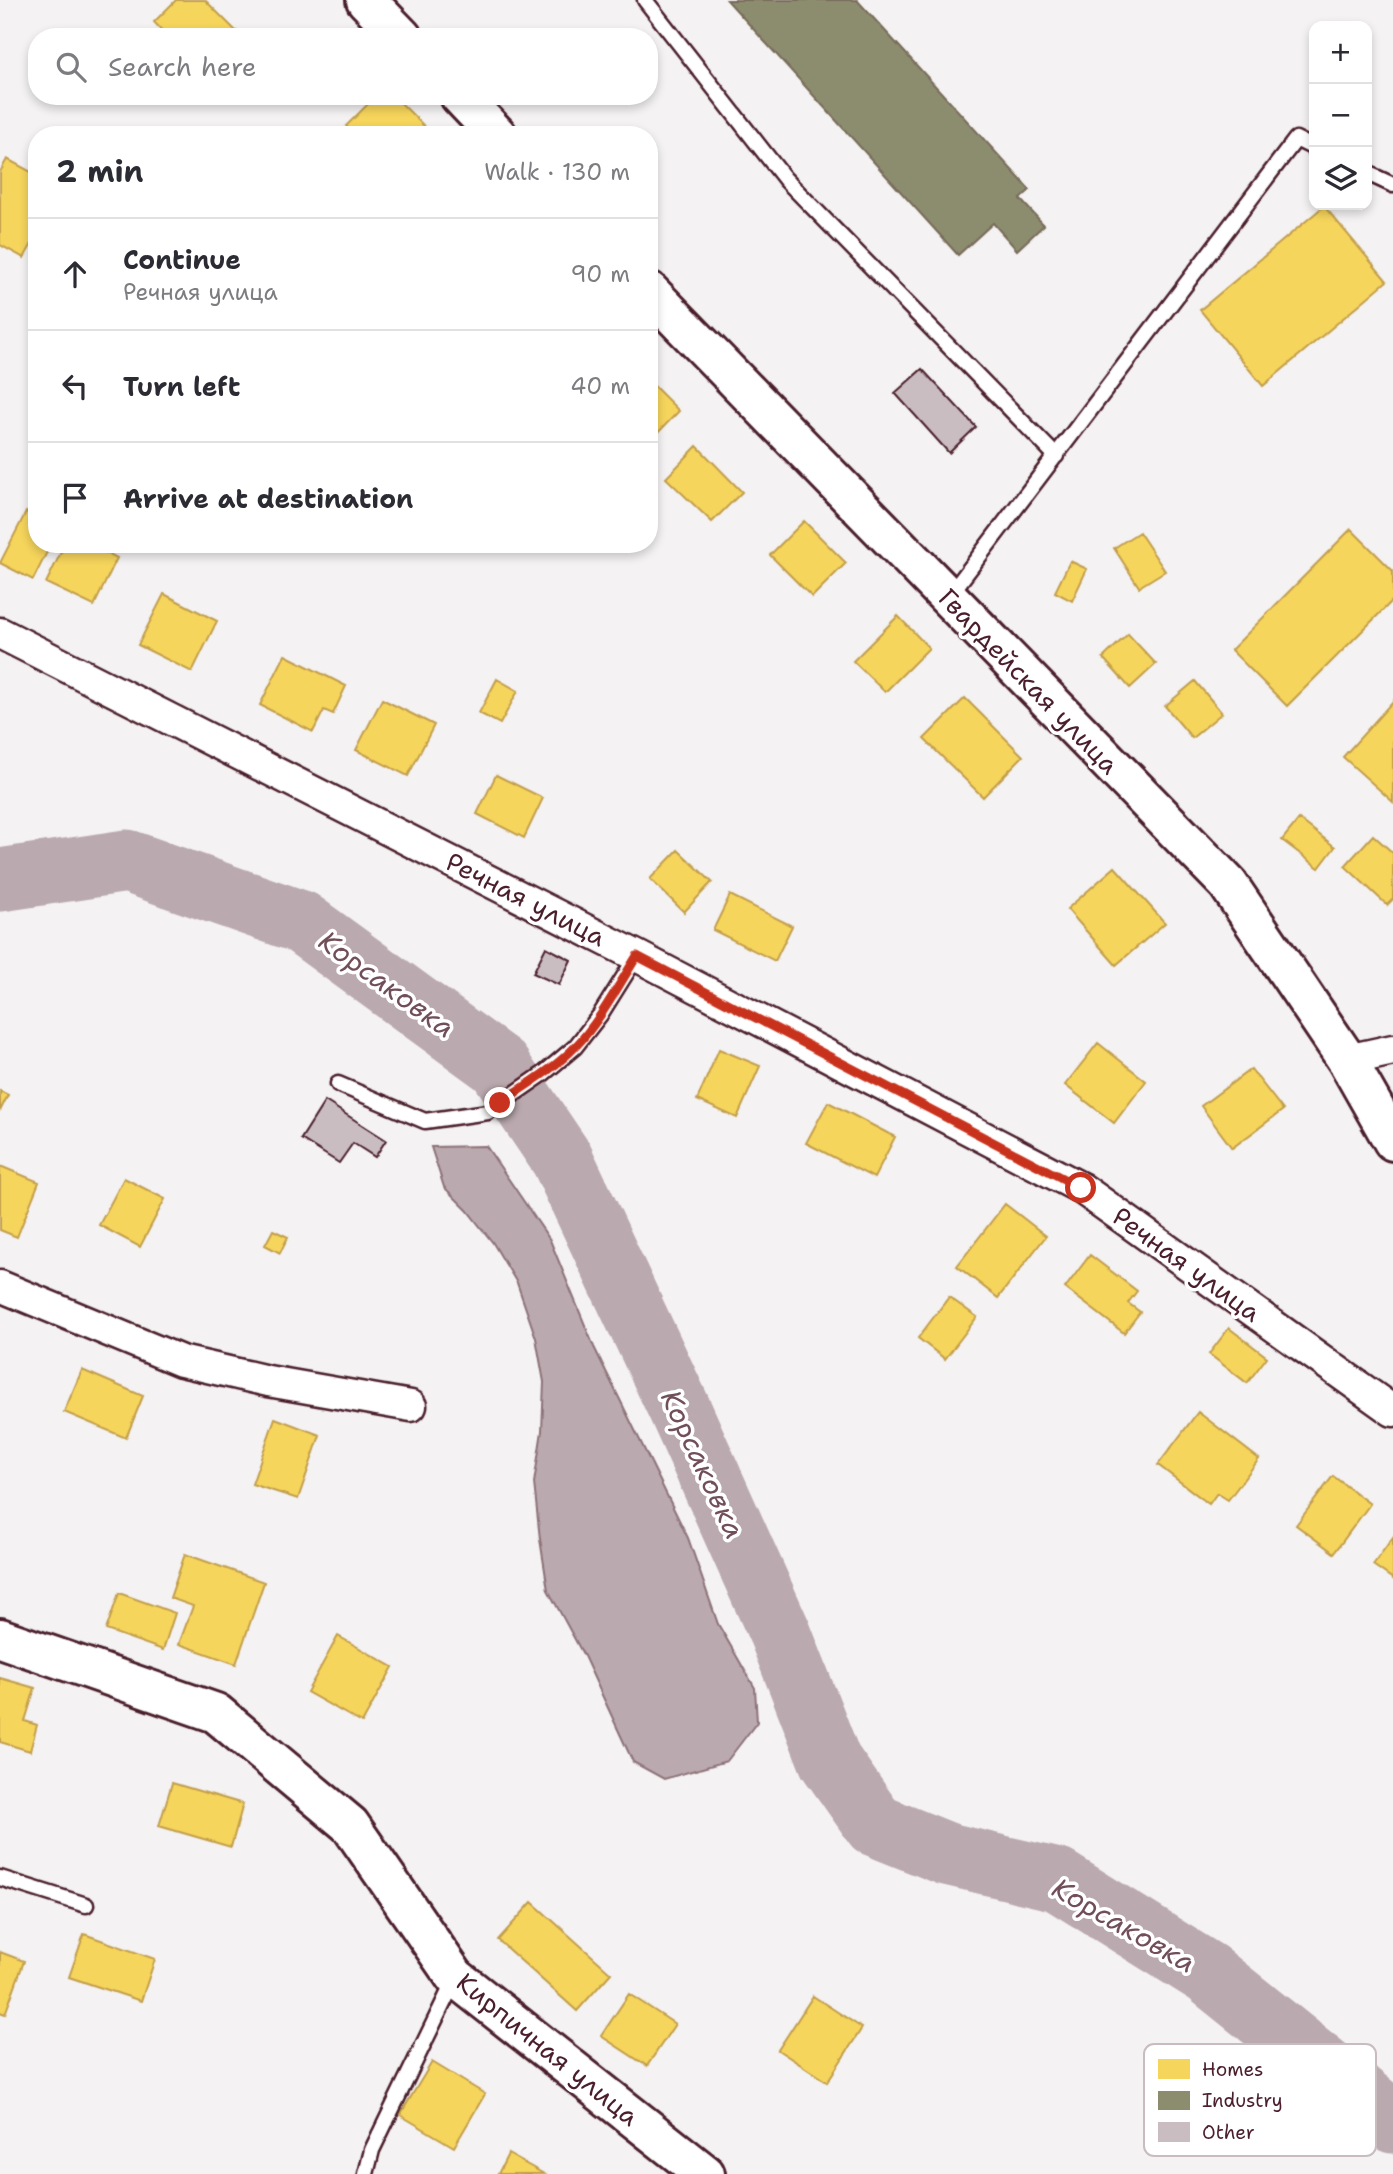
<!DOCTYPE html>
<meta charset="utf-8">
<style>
body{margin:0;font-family:"Shantell Sans",sans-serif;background:#f7f7f7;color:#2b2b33}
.controls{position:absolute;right:21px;top:21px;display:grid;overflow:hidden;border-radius:14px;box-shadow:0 4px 10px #0003}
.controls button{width:63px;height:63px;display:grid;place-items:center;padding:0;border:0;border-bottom:2px solid #e1e1e2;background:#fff;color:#2b2b33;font:35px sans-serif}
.stop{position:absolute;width:21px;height:21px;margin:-16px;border:5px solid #c8321e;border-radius:50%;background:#fff}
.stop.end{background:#c8321e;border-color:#fff;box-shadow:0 2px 7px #0008}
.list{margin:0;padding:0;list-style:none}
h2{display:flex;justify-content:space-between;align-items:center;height:91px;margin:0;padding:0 28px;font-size:30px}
h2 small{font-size:23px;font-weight:400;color:#7c7c81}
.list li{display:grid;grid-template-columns:46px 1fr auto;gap:21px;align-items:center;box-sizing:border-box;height:112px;padding:0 28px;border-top:2px solid #e1e1e2}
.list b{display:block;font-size:26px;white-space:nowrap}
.list p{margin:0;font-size:23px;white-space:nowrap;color:#7c7c81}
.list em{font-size:23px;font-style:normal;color:#7c7c81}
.icon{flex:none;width:38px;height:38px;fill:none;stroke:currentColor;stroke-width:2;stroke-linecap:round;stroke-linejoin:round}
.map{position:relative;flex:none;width:1393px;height:2174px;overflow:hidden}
.search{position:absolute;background:#fff;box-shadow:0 4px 10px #0003;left:28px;top:28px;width:630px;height:77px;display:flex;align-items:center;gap:18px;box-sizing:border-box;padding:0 24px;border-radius:28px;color:#7c7c81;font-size:26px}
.panel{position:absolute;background:#fff;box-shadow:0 4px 10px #0003;left:28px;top:126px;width:630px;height:427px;border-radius:28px}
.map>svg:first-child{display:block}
.water{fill:#baa9ae;stroke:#8d727a;stroke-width:2}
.homes{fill:#f6d55c;stroke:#c29e4d;stroke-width:2}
.industry{fill:#8c8c6e;stroke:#786b5a;stroke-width:2}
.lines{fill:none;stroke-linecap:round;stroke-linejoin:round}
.river{stroke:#baa9ae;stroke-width:63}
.building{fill:#cabdc1;stroke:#4a1f2b;stroke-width:2}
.lane-casing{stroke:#4a1f2b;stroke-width:19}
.street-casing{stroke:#4a1f2b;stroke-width:35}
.secondary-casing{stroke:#4a1f2b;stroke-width:44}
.lane{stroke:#fff;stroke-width:14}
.street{stroke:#fff;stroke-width:30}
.secondary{stroke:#fff;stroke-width:38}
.route{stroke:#c8321e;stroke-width:9}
.labels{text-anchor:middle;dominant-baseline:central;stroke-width:7;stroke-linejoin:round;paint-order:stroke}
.street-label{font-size:26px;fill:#4a1f2b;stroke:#fff}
.water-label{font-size:28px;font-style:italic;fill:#714f59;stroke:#fff}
.key{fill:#fff;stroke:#c9bcbf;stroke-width:2}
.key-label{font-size:19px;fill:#4a1f2b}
</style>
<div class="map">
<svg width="1393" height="2174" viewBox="0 0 1393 2174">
<rect width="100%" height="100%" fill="#f4f2f2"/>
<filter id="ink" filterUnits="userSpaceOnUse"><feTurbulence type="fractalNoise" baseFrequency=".0143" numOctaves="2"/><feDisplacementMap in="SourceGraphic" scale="14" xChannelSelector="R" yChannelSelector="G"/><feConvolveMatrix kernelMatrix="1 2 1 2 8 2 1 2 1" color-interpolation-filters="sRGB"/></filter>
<g filter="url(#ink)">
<path class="water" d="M 486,1146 L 550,1240 L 594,1347 L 688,1538 L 718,1624 L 755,1688 L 757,1722 L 727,1761 L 664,1779 L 633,1762 L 584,1656 L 548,1590 L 540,1539 L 534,1483 L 542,1431 L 544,1382 L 536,1338 L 517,1283 L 493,1243 L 467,1210 L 444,1187 L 431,1147 Z"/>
<path class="homes" d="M 176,0 L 205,0 L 242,37 L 168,37 L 154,22 Z
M 376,96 L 394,96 L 433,135 L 354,135 L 346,126 Z
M 7,159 L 37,175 L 37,235 L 24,258 L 0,245 L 0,172 Z
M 1324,206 L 1387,281 L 1263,386 L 1200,310 Z
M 649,381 L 679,411 L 649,442 Z
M 697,446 L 742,492 L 712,522 L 666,478 Z
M 26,512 L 37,517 L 37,544 L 51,544 L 33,580 L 0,563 Z
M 804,521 L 846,563 L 812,597 L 770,555 Z
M 1351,529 L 1393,571 L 1393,600 L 1287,706 L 1231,650 Z
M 1139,532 L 1165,571 L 1139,587 L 1114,548 Z
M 65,544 L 90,544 L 117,558 L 94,606 L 46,583 Z
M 1070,561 L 1087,569 L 1072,601 L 1055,592 Z
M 164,594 L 217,621 L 192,672 L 138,645 Z
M 898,616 L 929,648 L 885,692 L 853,661 Z
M 1128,634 L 1156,664 L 1130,688 L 1103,658 Z
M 285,655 L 346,686 L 333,714 L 324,710 L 313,732 L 260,705 Z
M 497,679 L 518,691 L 500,724 L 479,713 Z
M 1195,681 L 1222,713 L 1192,738 L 1165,706 Z
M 965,698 L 1023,756 L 983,797 L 924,739 Z
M 382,699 L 434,725 L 408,776 L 356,750 Z
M 1393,701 L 1393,802 L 1343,757 Z
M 496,775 L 543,798 L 524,838 L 477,814 Z
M 1299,819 L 1335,847 L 1319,868 L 1282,840 Z
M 1373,835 L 1393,853 L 1393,899 L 1387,905 L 1345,866 Z
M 678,850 L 712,882 L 684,912 L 650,879 Z
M 1115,867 L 1165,923 L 1116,965 L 1067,909 Z
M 730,895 L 792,926 L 775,961 L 713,930 Z
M 1098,1043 L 1146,1081 L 1114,1123 L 1065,1085 Z
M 719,1049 L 760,1066 L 737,1118 L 697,1100 Z
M 1251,1069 L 1283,1110 L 1232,1148 L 1201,1106 Z
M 0,1091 L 8,1095 L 0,1111 Z
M 828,1102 L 895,1137 L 874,1178 L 806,1143 Z
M 0,1166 L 39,1182 L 17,1237 L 0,1230 Z
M 124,1178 L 165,1199 L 140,1247 L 99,1225 Z
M 1005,1204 L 1046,1236 L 998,1298 L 957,1266 Z
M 273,1230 L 288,1237 L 280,1253 L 265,1245 Z
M 1090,1255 L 1137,1291 L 1128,1303 L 1140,1312 L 1124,1333 L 1065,1288 Z
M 949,1297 L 977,1317 L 945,1359 L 918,1338 Z
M 1229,1328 L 1267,1357 L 1247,1383 L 1209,1354 Z
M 82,1370 L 143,1396 L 126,1438 L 64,1412 Z
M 1198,1412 L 1259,1459 L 1228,1500 L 1217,1493 L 1209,1504 L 1158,1465 Z
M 275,1418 L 320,1435 L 298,1499 L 252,1484 Z
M 1333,1476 L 1370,1504 L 1334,1553 L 1296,1525 Z
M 1393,1537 L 1393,1579 L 1373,1565 Z
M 185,1554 L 264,1582 L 236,1664 L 179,1644 L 193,1606 L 170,1598 Z
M 119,1593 L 175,1613 L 163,1650 L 106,1630 Z
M 338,1636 L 393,1667 L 362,1723 L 307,1692 Z
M 0,1678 L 35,1688 L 25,1721 L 37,1725 L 30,1751 L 0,1742 Z
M 172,1783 L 243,1804 L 231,1847 L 159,1826 Z
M 532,1902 L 611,1973 L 577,2011 L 498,1940 Z
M 84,1934 L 155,1959 L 141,2001 L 69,1977 Z
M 0,1952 L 24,1961 L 5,2014 L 0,2012 Z
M 629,1994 L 675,2024 L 647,2066 L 601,2036 Z
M 813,1996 L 862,2028 L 827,2082 L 778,2050 Z
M 432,2062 L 485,2094 L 454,2147 L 400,2115 Z
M 508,2154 L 544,2174 L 498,2174 Z"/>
<path class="industry" d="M 727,0 L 857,0 L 1030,190 L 1020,199 L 1044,225 L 1017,250 L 993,223 L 958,255 Z"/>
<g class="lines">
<path class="river" d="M 0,880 L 127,861 L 301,922 L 499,1066 L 562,1159 L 679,1408 L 780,1633 L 830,1761 L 875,1825 L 947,1854 L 1058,1880 L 1207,1973 L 1393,2122"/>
</g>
<path class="building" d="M 922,369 L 976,427 L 949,453 L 895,393 Z
M 546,947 L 571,960 L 559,985 L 533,973 Z
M 325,1101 L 386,1140 L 375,1157 L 353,1143 L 339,1163 L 301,1139 Z"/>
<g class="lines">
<g class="lane-casing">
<path id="lane" d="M 645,0 L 785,179 L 1056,456
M 1367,173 L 1393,185
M 949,596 L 1296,139 L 1314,148
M 338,1084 L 425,1121 L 488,1112 L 543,1074 L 575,1047 L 600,1015 L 637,956
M 0,1878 L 86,1905
M 366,2174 L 372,2150 L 455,1979"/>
</g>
<g class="street-casing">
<path id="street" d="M 0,633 L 637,956 L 1081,1188 L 1393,1411
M 1347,1060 L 1393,1050
M 0,1286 L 181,1361 L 268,1381 L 411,1406"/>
</g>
<g class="secondary-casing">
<path id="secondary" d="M 366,0 L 402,37
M 460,96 L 497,135
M 649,291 L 1228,884 L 1347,1060 L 1393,1141
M 0,1638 L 216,1713 L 350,1825 L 455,1977 L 705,2174"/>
</g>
<use href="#lane" class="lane"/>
<use href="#street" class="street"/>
<use href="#secondary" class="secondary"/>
</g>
</g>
<g class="lines" filter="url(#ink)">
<path class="route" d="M 500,1103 C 525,1086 554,1069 575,1047 C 600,1021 618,986 637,956 L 1081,1188"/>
</g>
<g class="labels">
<g class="street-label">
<text transform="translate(1029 681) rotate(46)">Гвардейская улица</text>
<text transform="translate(526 899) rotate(27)">Речная улица</text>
<text transform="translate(1187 1264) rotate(36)">Речная улица</text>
<text transform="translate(548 2049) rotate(39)">Кирпичная улица</text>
</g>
<g class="water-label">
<text transform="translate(387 984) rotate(36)">Корсаковка</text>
<text transform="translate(703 1464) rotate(65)">Корсаковка</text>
<text transform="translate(1124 1925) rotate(30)">Корсаковка</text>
</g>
</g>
<rect x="1144" y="2044" width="232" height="112" rx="10" class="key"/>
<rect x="1158" y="2059" width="32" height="20" fill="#f6d55c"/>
<rect x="1158" y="2091" width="32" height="19" fill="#8c8c6e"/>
<rect x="1158" y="2122" width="32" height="20" fill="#cabdc1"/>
<g class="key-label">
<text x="1202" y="2076">Homes</text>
<text x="1202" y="2107">Industry</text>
<text x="1202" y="2139">Other</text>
</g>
</svg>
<div class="controls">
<button>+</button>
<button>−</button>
<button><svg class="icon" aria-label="layers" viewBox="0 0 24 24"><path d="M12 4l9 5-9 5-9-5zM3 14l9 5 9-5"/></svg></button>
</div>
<div class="stop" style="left:1081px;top:1188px"></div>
<div class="stop end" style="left:500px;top:1103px"></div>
<div class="search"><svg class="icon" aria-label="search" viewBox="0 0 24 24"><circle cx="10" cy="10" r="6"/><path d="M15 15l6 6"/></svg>Search here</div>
<section class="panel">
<h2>2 min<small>Walk · 130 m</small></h2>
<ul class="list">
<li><svg class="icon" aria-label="ahead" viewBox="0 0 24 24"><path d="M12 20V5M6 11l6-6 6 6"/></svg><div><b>Continue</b><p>Речная улица</p></div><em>90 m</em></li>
<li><svg class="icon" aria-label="left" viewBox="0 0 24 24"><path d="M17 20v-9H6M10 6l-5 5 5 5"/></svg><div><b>Turn left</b></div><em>40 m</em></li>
<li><svg class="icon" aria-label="arrive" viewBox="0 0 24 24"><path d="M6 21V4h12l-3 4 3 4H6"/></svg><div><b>Arrive at destination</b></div></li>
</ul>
</section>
</div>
